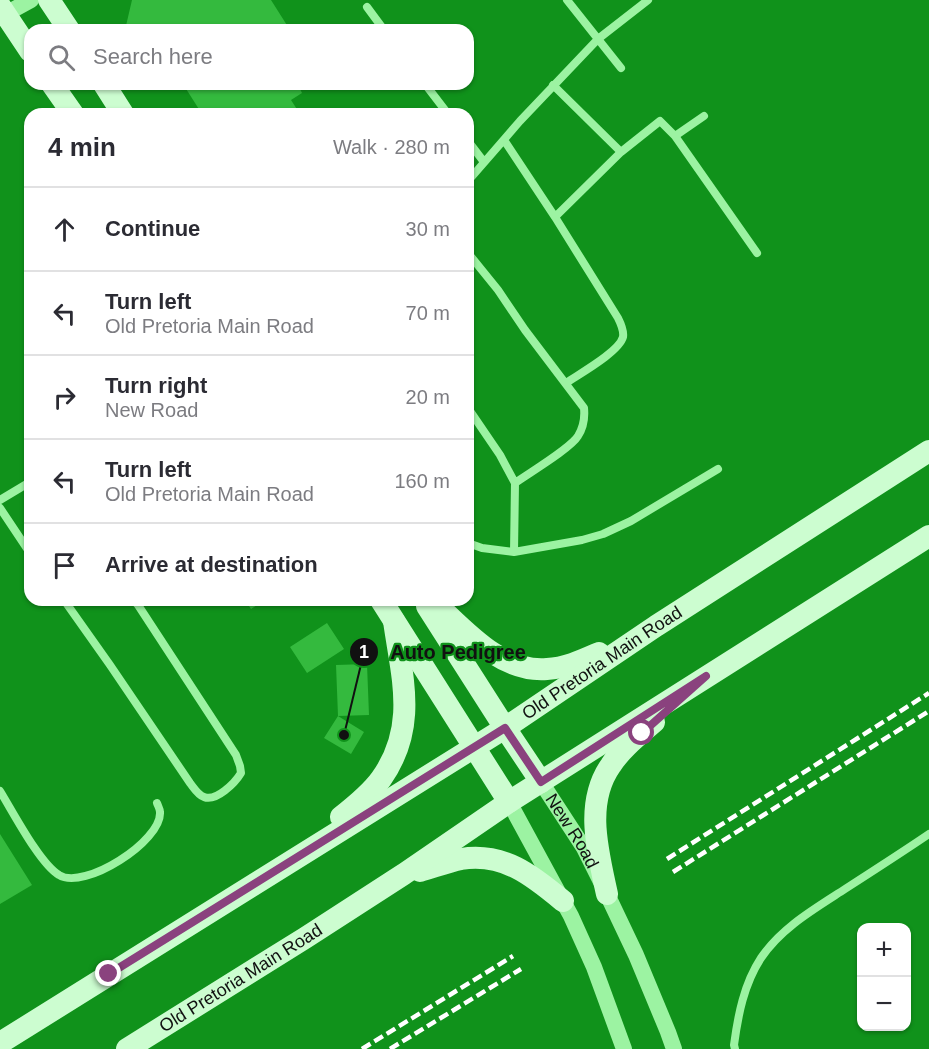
<!DOCTYPE html>
<meta charset="utf-8">
<style>
body{margin:0;font-family:Arial,sans-serif;background:#f2f2f3;color:#2b2b33}
.controls{position:absolute;right:18px;bottom:18px;display:grid;overflow:hidden;border-radius:12px;box-shadow:0 2px 4px #0004}
.controls button{width:54px;height:54px;display:grid;place-items:center;padding:0;border:0;border-bottom:2px solid #e1e1e2;background:#fff;color:#2b2b33;font:30px sans-serif}
.stop{position:absolute;width:18px;height:18px;margin:-14px;border:4px solid #8a427e;border-radius:50%;background:#fff}
.stop.end{background:#8a427e;border-color:#fff;box-shadow:0 2px 6px #0008}
.list{margin:0;padding:0;list-style:none}
h2{display:flex;justify-content:space-between;align-items:center;height:78px;margin:0;padding:0 24px;font-size:26px}
h2 small{font-size:20px;font-weight:400;color:#7c7c81}
.list li{display:grid;grid-template-columns:39px 1fr auto;gap:18px;align-items:center;box-sizing:border-box;height:84px;padding:0 24px;border-top:2px solid #e1e1e2}
.list b{display:block;font-size:22px;white-space:nowrap}
.list p{margin:0;font-size:20px;white-space:nowrap;color:#7c7c81}
.list em{font-size:20px;font-style:normal;color:#7c7c81}
.icon{flex:none;width:33px;height:33px;fill:none;stroke:currentColor;stroke-width:2;stroke-linecap:round;stroke-linejoin:round}
.map{position:relative;flex:none;width:929px;height:1049px;overflow:hidden}
.search{position:absolute;background:#fff;box-shadow:0 2px 4px #0004;left:24px;top:24px;width:450px;height:66px;display:flex;align-items:center;gap:15px;box-sizing:border-box;padding:0 21px;border-radius:18px;color:#7c7c81;font-size:22px}
.panel{position:absolute;background:#fff;box-shadow:0 2px 4px #0004;left:24px;top:108px;width:450px;height:498px;border-radius:18px}
.map>svg:first-child{display:block}
.building{fill:#34ba3e}
.lines{fill:none;stroke-linecap:round;stroke-linejoin:round}
.lane{stroke:#9cf3a2;stroke-width:8}
.street{stroke:#9cf3a2;stroke-width:16}
.secondary{stroke:#ccfdd0;stroke-width:22}
.rail{stroke:#fff;stroke-width:4.5;stroke-dasharray:10 4.5;stroke-linecap:butt}
.route{stroke:#8a427e;stroke-width:8}
.labels{text-anchor:middle;dominant-baseline:central;stroke-width:4.5;stroke-linejoin:round;paint-order:stroke}
.street-label{font-size:18px;fill:#111;stroke:#10921b}
.leader{fill:none;stroke:#111;stroke-width:2}
.callout-dot{fill:#111;stroke:#10921b;stroke-width:2}
.mark-label{font-size:18px;text-anchor:middle;font-weight:bold;fill:#fff}
.callout-label{font-size:20px;text-anchor:middle;font-weight:bold;fill:#111;stroke:#10921b;stroke-width:4.5;stroke-linejoin:round;paint-order:stroke}
</style>
<div class="map">
<svg width="929" height="1049" viewBox="0 0 929 1049">
<rect width="100%" height="100%" fill="#10921b"/>
<path class="building" d="M 132,0 L 271,0 L 290,30 L 125,30 Z
M 183,84 L 308,84 L 300,89 L 302,93 L 291,100 L 300,114 L 202,114 Z
M 245,600 L 265,600 L 251,609 Z
M 327,623 L 344,649 L 307,673 L 290,647 Z
M 367,664 L 369,715 L 338,716 L 364,732 L 351,754 L 324,738 L 338,716 L 336,665 Z
M 0,834 L 32,885 L 0,904 Z"/>
<g class="lines">
<path class="lane" d="M 567,0 L 621,68
M 367,7 L 384,30
M 425,84 L 448,114
M 553,85 L 621,152
M 675,136 L 704,116
M 504,140 L 555,217 L 618,318 C 621,324 624,331 623,337 C 619,352 579,374 566,383
M 468,141 L 484,162
M 468,181 L 520,121 L 598,39 L 648,0
M 555,217 L 621,152 L 660,121 L 675,136 L 757,253
M 468,253 L 498,290 L 525,330 L 584,408 C 585,418 583,428 578,436 C 571,448 529,473 515,483
M 468,408 L 500,455 L 515,483 L 514,552
M 0,500 L 30,482
M 0,508 L 30,553
M 468,543 L 482,548 L 514,552 L 582,540 L 603,534 L 631,521 L 718,469
M 64,600 L 110,665 L 190,783 C 194,788 198,795 204,797 C 216,802 235,783 241,773 L 240,766 L 236,755 L 138,605 L 133,600
M 0,791 C 13,812 40,864 59,875 C 84,891 162,841 160,812 C 160,809 158,806 157,803
M 735,1049 L 734,1045 C 738,1015 744,984 761,958 C 781,928 814,909 845,889 C 873,871 901,853 929,834"/>
<g class="street">
<path d="M 0,17 L 31,0"/>
<path id="s1" d="M 541,782 L 584,848 L 607,894 L 636,955 L 668,1032 L 674,1049"/>
<path d="M 509,802 L 571,916 L 594,967 L 624,1049"/>
</g>
<g class="secondary">
<path d="M 49,0 L 69,30"/>
<path d="M 0,6 L 30,51"/>
<path d="M 52,84 L 73,114"/>
<path d="M 104,84 L 123,114"/>
<path d="M 381,600 L 509,802"/>
<path d="M 432,600 C 464,629 500,673 547,669 C 566,668 583,660 599,653"/>
<path d="M 427,606 L 505,728 L 541,782"/>
<path d="M 341,817 C 355,806 371,793 381,779 C 418,727 402,678 394,621"/>
<path d="M 420,871 C 434,867 447,862 461,859 C 503,852 532,875 563,901"/>
<path d="M 607,894 C 598,852 584,803 611,765 C 622,748 639,735 654,722"/>
<path id="s2" d="M 0,1043 L 505,728 L 656,626 L 929,451"/>
<path id="s3" d="M 127,1049 L 305,938 L 404,874 L 509,802 L 929,536"/>
</g>
<path class="rail" d="M 667,859 L 929,693
M 673,872 L 929,711
M 362,1049 L 513,956
M 390,1049 L 521,969"/>
</g>
<g class="lines">
<path class="route" d="M 109,974 L 505,728 L 541,782 L 706,676 L 642,733"/>
</g>
<g class="labels">
<g class="street-label">
<text stroke="none"><textPath href="#s2" startOffset="712">Old Pretoria Main Road</textPath></text>
<text stroke="none"><textPath href="#s1" startOffset="58">New Road</textPath></text>
<text stroke="none"><textPath href="#s3" startOffset="134">Old Pretoria Main Road</textPath></text>
</g>
</g>
<path class="leader" d="M344 735L364 652"/>
<g class="callout-dot">
<circle cx="344" cy="735" r="6"/>
<circle cx="364" cy="652" r="15"/>
</g>
<g class="mark-label">
<text x="364" y="658">1</text>
</g>
<g class="callout-label">
<text x="458" y="659">Auto Pedigree</text>
</g>
</svg>
<div class="controls">
<button>+</button>
<button>−</button>
</div>
<div class="stop" style="left:642px;top:733px"></div>
<div class="stop end" style="left:109px;top:974px"></div>
<div class="search"><svg class="icon" aria-label="search" viewBox="0 0 24 24"><circle cx="10" cy="10" r="6"/><path d="M15 15l6 6"/></svg>Search here</div>
<section class="panel">
<h2>4 min<small>Walk · 280 m</small></h2>
<ul class="list">
<li><svg class="icon" aria-label="ahead" viewBox="0 0 24 24"><path d="M12 20V5M6 11l6-6 6 6"/></svg><div><b>Continue</b></div><em>30 m</em></li>
<li><svg class="icon" aria-label="left" viewBox="0 0 24 24"><path d="M17 20v-9H6M10 6l-5 5 5 5"/></svg><div><b>Turn left</b><p>Old Pretoria Main Road</p></div><em>70 m</em></li>
<li><svg class="icon" aria-label="right" viewBox="0 0 24 24"><path d="M7 20v-9h11M14 6l5 5-5 5"/></svg><div><b>Turn right</b><p>New Road</p></div><em>20 m</em></li>
<li><svg class="icon" aria-label="left" viewBox="0 0 24 24"><path d="M17 20v-9H6M10 6l-5 5 5 5"/></svg><div><b>Turn left</b><p>Old Pretoria Main Road</p></div><em>160 m</em></li>
<li><svg class="icon" aria-label="arrive" viewBox="0 0 24 24"><path d="M6 21V4h12l-3 4 3 4H6"/></svg><div><b>Arrive at destination</b></div></li>
</ul>
</section>
</div>
